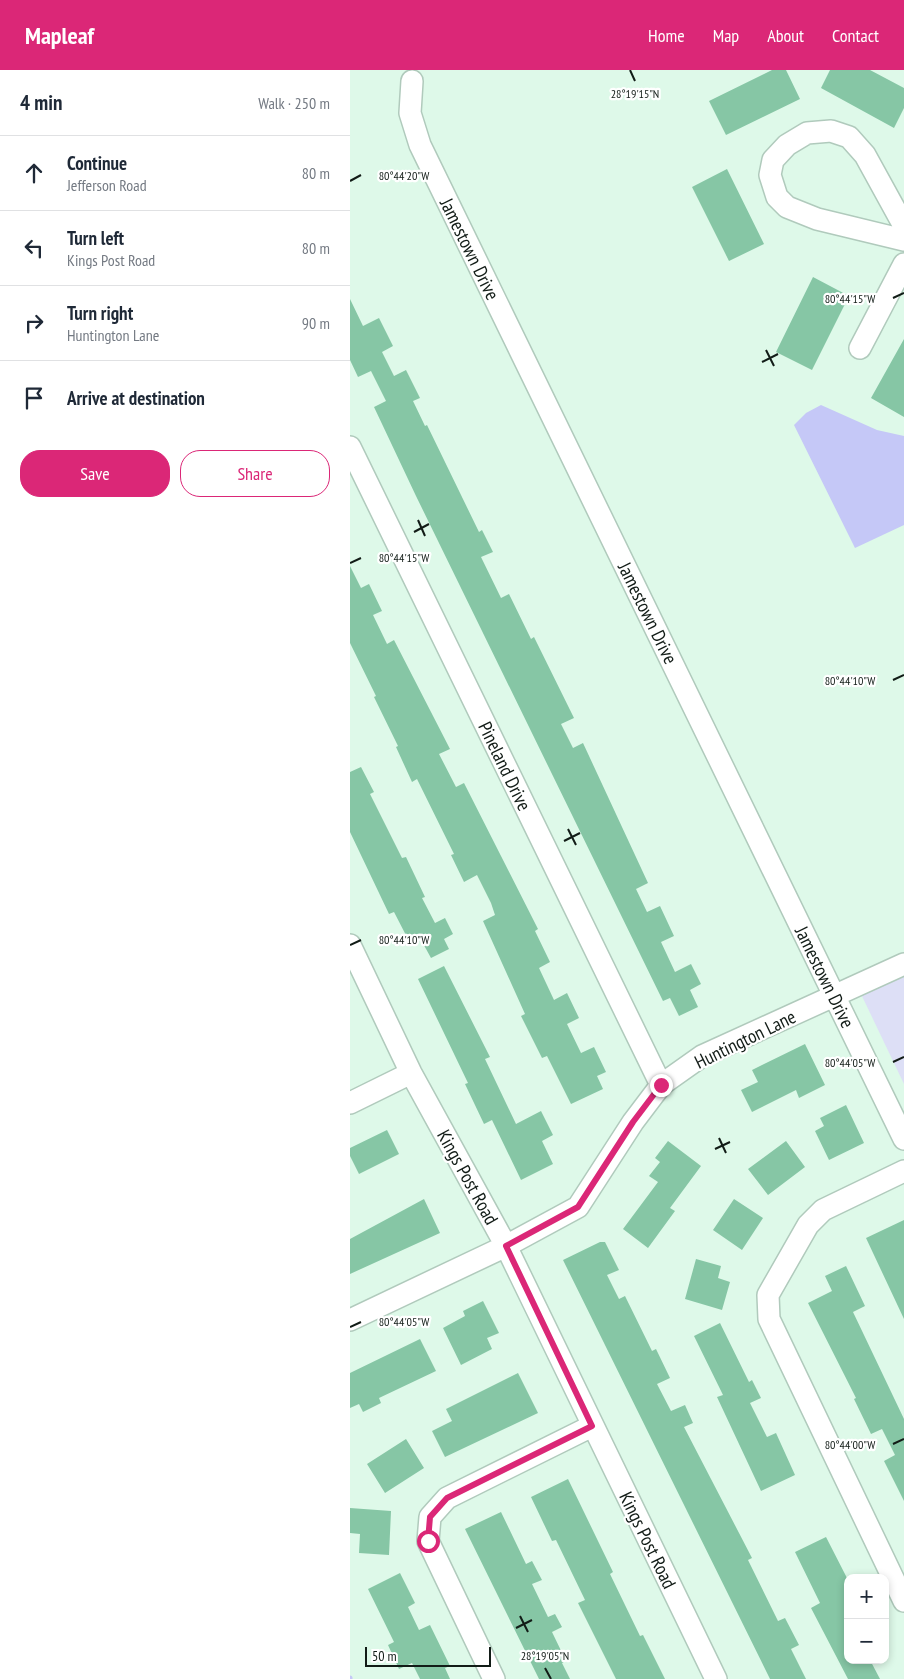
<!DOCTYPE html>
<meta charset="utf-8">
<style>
body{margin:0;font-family:"PT Sans Narrow",sans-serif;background:#f2f2f3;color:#1f2937}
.controls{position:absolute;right:15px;bottom:15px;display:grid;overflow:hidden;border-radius:10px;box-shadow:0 2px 8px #0003}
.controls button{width:45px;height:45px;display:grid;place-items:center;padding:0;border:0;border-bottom:1px solid #e0e1e3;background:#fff;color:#1f2937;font:25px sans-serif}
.scale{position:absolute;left:15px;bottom:12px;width:126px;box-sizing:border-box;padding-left:5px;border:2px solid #121c17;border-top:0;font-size:14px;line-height:18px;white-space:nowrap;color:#121c17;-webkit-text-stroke:4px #fff;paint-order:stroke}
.stop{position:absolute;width:15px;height:15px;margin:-11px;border:4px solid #db2777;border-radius:50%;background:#fff}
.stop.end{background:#db2777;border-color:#fff;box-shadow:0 1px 5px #0008}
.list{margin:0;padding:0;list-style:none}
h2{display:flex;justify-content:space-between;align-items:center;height:65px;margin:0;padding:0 20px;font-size:21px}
h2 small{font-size:16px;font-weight:400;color:#747a83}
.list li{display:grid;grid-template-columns:32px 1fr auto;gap:15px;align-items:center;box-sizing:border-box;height:75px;padding:0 20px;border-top:1px solid #e0e1e3}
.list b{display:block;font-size:19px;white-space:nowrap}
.list p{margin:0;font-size:16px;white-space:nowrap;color:#747a83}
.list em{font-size:16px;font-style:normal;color:#747a83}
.actions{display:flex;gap:10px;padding:15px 20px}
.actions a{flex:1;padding:11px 0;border:1px solid #db2777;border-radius:20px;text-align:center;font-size:18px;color:#db2777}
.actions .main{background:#db2777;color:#fff}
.icon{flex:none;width:28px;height:28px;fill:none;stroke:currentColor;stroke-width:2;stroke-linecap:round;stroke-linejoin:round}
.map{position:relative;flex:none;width:554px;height:1609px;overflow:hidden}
header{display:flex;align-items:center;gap:30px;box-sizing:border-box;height:70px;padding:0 25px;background:#db2777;color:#fff}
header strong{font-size:24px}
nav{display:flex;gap:28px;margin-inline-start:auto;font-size:18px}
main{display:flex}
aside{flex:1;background:#fff}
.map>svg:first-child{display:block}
.green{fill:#dddff6}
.water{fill:#c5c8f7}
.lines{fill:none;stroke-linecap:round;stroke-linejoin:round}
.stream{stroke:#c5c8f7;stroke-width:5}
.building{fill:#86c6a5}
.minor-casing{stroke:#b0cabc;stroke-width:24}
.minor{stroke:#fff;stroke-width:21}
.route{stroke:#db2777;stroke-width:6}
.ticks{fill:none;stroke:#121c17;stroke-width:2}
.labels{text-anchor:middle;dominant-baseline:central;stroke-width:4.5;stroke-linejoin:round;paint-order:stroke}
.street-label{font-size:19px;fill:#121c17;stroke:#fff}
.ticks-label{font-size:12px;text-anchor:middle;fill:#121c17;stroke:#fff;stroke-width:4.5;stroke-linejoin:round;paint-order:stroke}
</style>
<header>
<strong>Mapleaf</strong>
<nav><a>Home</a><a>Map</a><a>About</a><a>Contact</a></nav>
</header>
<main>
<aside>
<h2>4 min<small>Walk · 250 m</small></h2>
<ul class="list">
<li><svg class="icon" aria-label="ahead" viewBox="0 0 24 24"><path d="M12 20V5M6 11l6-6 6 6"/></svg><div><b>Continue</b><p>Jefferson Road</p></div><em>80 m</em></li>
<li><svg class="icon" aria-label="left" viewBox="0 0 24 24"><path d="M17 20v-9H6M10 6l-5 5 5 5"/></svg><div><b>Turn left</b><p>Kings Post Road</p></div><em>80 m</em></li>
<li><svg class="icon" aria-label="right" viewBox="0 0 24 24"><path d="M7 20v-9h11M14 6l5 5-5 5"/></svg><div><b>Turn right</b><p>Huntington Lane</p></div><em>90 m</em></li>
<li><svg class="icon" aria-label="arrive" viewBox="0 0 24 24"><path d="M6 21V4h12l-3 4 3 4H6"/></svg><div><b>Arrive at destination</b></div></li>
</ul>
<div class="actions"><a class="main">Save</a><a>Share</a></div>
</aside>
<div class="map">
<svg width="554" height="1609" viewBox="0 0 554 1609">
<rect width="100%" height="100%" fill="#def9e9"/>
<path class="green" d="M 554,904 L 554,1014 L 511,924 Z"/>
<path class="water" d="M 471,335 L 527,360 L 554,366 L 554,455 L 505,478 L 444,355 L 456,343 Z"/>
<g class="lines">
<path class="stream" d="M 0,1608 L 0,1609"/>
</g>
<path class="building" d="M 422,0 L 436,0 L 450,29 L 376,65 L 359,31 Z
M 480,0 L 520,0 L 554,18 L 554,38 L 544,58 L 471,18 Z
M 377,99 L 414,174 L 379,191 L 342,117 Z
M 463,207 L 499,226 L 462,300 L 426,282 Z
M 0,229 L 13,256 L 29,248 L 43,276 L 32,282 L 44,306 L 56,300 L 70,328 L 63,331 L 75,356 L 77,355 L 129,462 L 132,460 L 143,482 L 131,487 L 151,528 L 159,524 L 181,569 L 184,567 L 224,648 L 211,654 L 223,678 L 233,673 L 298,813 L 286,819 L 297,842 L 310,836 L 324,866 L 311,872 L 325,902 L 341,894 L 351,914 L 340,920 L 348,937 L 329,946 L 320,928 L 313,931 L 66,426 L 24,337 L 36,331 L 21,301 L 8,307 L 0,290 Z
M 554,269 L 554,347 L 521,328 Z
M 0,496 L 11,518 L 19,514 L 32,541 L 23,545 L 37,574 L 44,570 L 100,679 L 89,684 L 106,717 L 114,713 L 188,859 L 185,861 L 200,892 L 189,898 L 204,930 L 217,923 L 229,948 L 217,954 L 231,983 L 244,977 L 256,1002 L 247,1006 L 253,1019 L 221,1034 L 197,986 L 192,988 L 171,946 L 175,944 L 133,851 L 145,845 L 141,833 L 127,805 L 114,812 L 101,785 L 104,784 L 67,709 L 62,712 L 46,677 L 48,676 L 24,627 L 26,626 L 0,573 Z
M 11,697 L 24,722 L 20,724 L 52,788 L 56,787 L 75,827 L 72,828 L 85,853 L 95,848 L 103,864 L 94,869 L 99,879 L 81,888 L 70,868 L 60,873 L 44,842 L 39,844 L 0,762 L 0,702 Z
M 94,896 L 140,987 L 135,989 L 166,1054 L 191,1041 L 203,1065 L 192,1071 L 203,1094 L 171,1110 L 142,1050 L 134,1054 L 115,1014 L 118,1013 L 68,909 Z
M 455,974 L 475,1015 L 449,1028 L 446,1020 L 402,1042 L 391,1020 L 408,1012 L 402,1000 Z
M 496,1035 L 514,1073 L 479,1090 L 465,1061 L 474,1056 L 470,1048 Z
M 37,1060 L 49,1084 L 9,1104 L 0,1086 L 0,1078 Z
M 318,1071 L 351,1096 L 320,1138 L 325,1141 L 298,1178 L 273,1159 L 308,1112 L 299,1106 L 310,1092 L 305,1088 Z
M 436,1071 L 455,1097 L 418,1125 L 398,1099 Z
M 74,1129 L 90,1163 L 0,1204 L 0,1169 Z
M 384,1129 L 413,1148 L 392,1180 L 363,1160 Z
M 554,1150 L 554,1249 L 516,1168 Z
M 250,1172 L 255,1172 L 269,1200 L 257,1205 L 269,1229 L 275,1226 L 302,1281 L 306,1279 L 320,1308 L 307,1314 L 321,1341 L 335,1335 L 343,1353 L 334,1357 L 402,1488 L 398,1490 L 428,1551 L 435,1548 L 449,1575 L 441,1579 L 456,1609 L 420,1609 L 213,1190 Z
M 346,1189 L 371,1196 L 368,1208 L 380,1212 L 372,1240 L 335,1229 Z
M 496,1196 L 515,1236 L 503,1242 L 554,1349 L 554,1431 L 534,1391 L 545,1385 L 532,1359 L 521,1364 L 504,1329 L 506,1328 L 458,1233 L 482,1221 L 475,1206 Z
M 133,1231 L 149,1263 L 137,1268 L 142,1279 L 111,1295 L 93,1258 L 115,1246 L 113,1241 Z
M 370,1253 L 399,1312 L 402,1310 L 411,1328 L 400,1333 L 417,1367 L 426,1363 L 445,1405 L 411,1421 L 367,1327 L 373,1325 L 344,1266 Z
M 70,1269 L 86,1301 L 29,1328 L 31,1333 L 13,1342 L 9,1334 L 0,1338 L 0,1303 Z
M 168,1303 L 188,1343 L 95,1387 L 82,1361 L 102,1351 L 96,1339 Z
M 56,1369 L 74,1398 L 35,1423 L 17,1394 Z
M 218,1409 L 263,1502 L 260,1504 L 290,1566 L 293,1565 L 315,1609 L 266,1609 L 228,1533 L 235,1530 L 206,1470 L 202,1471 L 181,1427 Z
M 0,1438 L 41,1441 L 39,1485 L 9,1483 L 10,1464 L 0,1463 Z
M 151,1442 L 176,1494 L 182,1491 L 192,1510 L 182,1514 L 198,1547 L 205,1544 L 212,1557 L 202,1562 L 216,1591 L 212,1593 L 220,1609 L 189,1609 L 115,1459 Z
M 476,1467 L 498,1510 L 498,1590 L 520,1590 L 530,1609 L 498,1609 L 461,1538 L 470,1533 L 445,1482 Z
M 50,1503 L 65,1533 L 58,1537 L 69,1560 L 80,1555 L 100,1596 L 95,1598 L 100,1609 L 70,1609 L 62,1593 L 49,1599 L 38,1575 L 44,1572 L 18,1519 Z"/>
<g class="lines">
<g class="minor-casing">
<path id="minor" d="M 62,11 L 60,43 L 70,75 L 554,1069
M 554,156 L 515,85 L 499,67 L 481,61 L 457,63 L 437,75 L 423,90 L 420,105 L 427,127 L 437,137 L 467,149 L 554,170
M 510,278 L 554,194
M 0,377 L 311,1015
M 0,875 L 61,1003 L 156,1176 L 366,1609
M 0,1033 L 61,1003
M 554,1101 L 473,1140 L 458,1155 L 418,1225 L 419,1249 L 554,1531
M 0,1250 L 156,1176 L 228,1137 L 283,1052 L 311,1015 L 352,986 L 554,894
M 144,1609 L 78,1471 L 80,1447 L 97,1428 L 242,1356"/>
</g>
<use href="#minor" class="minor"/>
</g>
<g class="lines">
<path class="route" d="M 78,1471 L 80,1447 L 97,1428 L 242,1356 L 156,1176 L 228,1137 L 283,1052 L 311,1015"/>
</g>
<path class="ticks" d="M 280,0 L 285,11M 0,111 L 11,105M 543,228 L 554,223M 416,280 L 424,296M 412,292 L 428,284M 68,450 L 75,466M 64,462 L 79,454M 0,493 L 11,488M 543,610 L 554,605M 218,759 L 226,775M 214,771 L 230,763M 0,875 L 11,870M 543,992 L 554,987M 369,1068 L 376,1083M 365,1079 L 380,1072M 0,1257 L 11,1252M 543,1374 L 554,1369M 170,1546 L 178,1562M 166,1558 L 182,1550M 195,1598 L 201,1609"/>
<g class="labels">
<g class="street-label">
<text transform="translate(120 179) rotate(64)">Jamestown Drive</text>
<text transform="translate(298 543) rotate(64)">Jamestown Drive</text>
<text transform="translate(155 696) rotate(64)">Pineland Drive</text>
<text transform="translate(475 907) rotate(64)">Jamestown Drive</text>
<text transform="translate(395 969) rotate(-26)">Huntington Lane</text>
<text transform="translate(118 1107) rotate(61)">Kings Post Road</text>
<text transform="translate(298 1470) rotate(64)">Kings Post Road</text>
</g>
</g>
<g class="ticks-label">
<text x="285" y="28">28°19'15"N</text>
<text x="54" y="110">80°44'20"W</text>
<text x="500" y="233">80°44'15"W</text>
<text x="54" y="492">80°44'15"W</text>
<text x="500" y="615">80°44'10"W</text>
<text x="54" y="874">80°44'10"W</text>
<text x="500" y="997">80°44'05"W</text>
<text x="54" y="1256">80°44'05"W</text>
<text x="500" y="1379">80°44'00"W</text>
<text x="195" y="1590">28°19'05"N</text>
</g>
</svg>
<div class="controls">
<button>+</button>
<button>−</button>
</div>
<div class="scale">50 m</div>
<div class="stop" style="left:78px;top:1471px"></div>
<div class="stop end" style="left:311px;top:1015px"></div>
</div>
</main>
